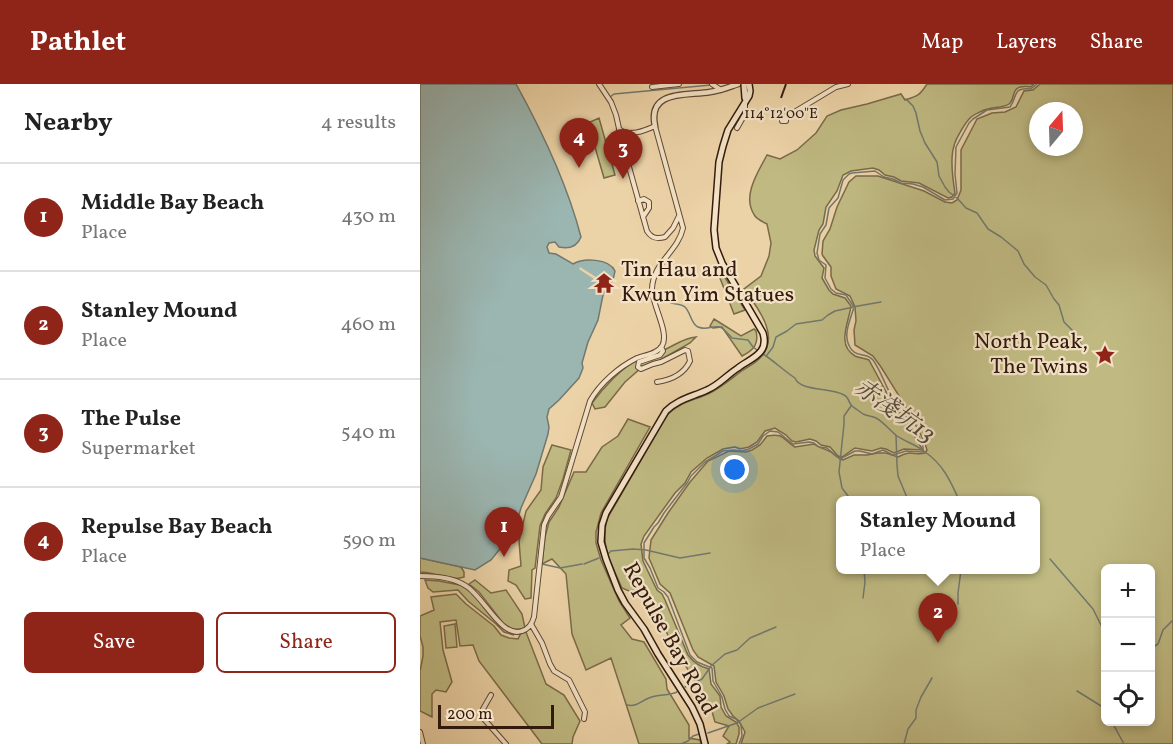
<!DOCTYPE html>
<meta charset="utf-8">
<style>
body{margin:0;font-family:Vollkorn,"Noto Serif TC",serif;background:#f2f2f2;color:#222}
.controls{position:absolute;right:18px;bottom:18px;display:grid;overflow:hidden;border-radius:9px;box-shadow:0 3px 9px #0003}
.controls button{width:54px;height:54px;display:grid;place-items:center;padding:0;border:0;border-bottom:2px solid #e0e0e0;background:#fff;color:#222;font:30px sans-serif}
.compass{position:absolute;left:609px;top:18px;width:54px;height:54px;border-radius:50%;background:#fff;box-shadow:0 3px 9px #0003;rotate:19deg}
.scale{position:absolute;left:18px;bottom:15px;width:116px;box-sizing:border-box;padding-left:6px;border:3px solid #331a0d;border-top:0;font-size:16px;line-height:21px;white-space:nowrap;color:#331a0d;-webkit-text-stroke:4px #f3e2c6;paint-order:stroke}
.you{position:absolute;left:315px;top:386px;width:21px;height:21px;margin:-15px;border:4px solid #fff;border-radius:50%;background:#1a73e8;box-shadow:0 0 0 9px #1a73e833}
.badge{display:grid;place-items:center;width:39px;height:39px;border-radius:50%;background:#8f2418;color:#fff;font-size:20px;font-weight:700}
.pin{position:absolute;translate:-50% -50px;filter:drop-shadow(0 2px 3px #0008)}
.pin::after{content:'';position:absolute;top:32px;width:21px;height:18px;background:inherit;clip-path:polygon(0 0,100% 0,50% 100%)}
.popup{position:absolute;left:416px;top:412px;width:204px;height:78px;box-sizing:border-box;display:grid;place-content:center;border-radius:9px;background:#fff;filter:drop-shadow(0 2px 4px #0005);font-size:20px;white-space:nowrap;color:#767676}
.popup b{font-size:22px;color:#222}
.popup::after{content:'';position:absolute;left:50%;top:100%;margin-left:-12px;border:12px solid transparent;border-top-color:#fff}
.list{margin:0;padding:0;list-style:none}
h2{display:flex;justify-content:space-between;align-items:center;height:78px;margin:0;padding:0 24px;font-size:26px}
h2 small{font-size:20px;font-weight:400;color:#767676}
.list li{display:grid;grid-template-columns:39px 1fr auto;gap:18px;align-items:center;box-sizing:border-box;height:108px;padding:0 24px;border-top:2px solid #e0e0e0}
.list b{display:block;font-size:22px;white-space:nowrap}
.list p{margin:0;font-size:20px;white-space:nowrap;color:#767676}
.list em{font-size:20px;font-style:normal;color:#767676}
.actions{display:flex;gap:12px;padding:18px 24px}
.actions a{flex:1;padding:14px 0;border:2px solid #8f2418;border-radius:9px;text-align:center;font-size:21px;color:#8f2418}
.actions .main{background:#8f2418;color:#fff}
.icon{flex:none;width:33px;height:33px;fill:none;stroke:currentColor;stroke-width:2;stroke-linecap:round;stroke-linejoin:round}
.map{position:relative;flex:none;width:753px;height:660px;overflow:hidden}
header{display:flex;align-items:center;gap:36px;box-sizing:border-box;height:84px;padding:0 30px;background:#8f2418;color:#fff}
header strong{font-size:28px}
nav{display:flex;gap:33px;margin-inline-start:auto;font-size:21px}
main{display:flex}
aside{flex:1;background:#fff}
.map>svg:first-child{display:block}
.green{fill:#c0ba82;stroke:#7a6a48;stroke-width:1.5;fill-rule:evenodd}
.water{fill:#9bb6b1;stroke:#71786f;stroke-width:1.5}
.pier{fill:#ecd3a7}
.lines{fill:none;stroke-linecap:round;stroke-linejoin:round}
.stream{stroke:#71786f;stroke-width:1.5}
.minor-casing{stroke:#614834;stroke-width:6}
.tertiary-casing{stroke:#614834;stroke-width:7}
.secondary-casing{stroke:#331a0d;stroke-width:8}
.minor{stroke:#f3e2c6;stroke-width:4}
.tertiary{stroke:#f3e2c6;stroke-width:4.5}
.secondary{stroke:#f3e2c6;stroke-width:5}
.ticks{fill:none;stroke:#331a0d;stroke-width:2}
.labels{text-anchor:middle;dominant-baseline:central;stroke-width:4.5;stroke-linejoin:round;paint-order:stroke}
.poi-label{font-size:22px;fill:#331a0d;stroke:#f3e2c6;text-anchor:start}
.street-label{font-size:22px;fill:#331a0d;stroke:#f3e2c6}
.water-label{font-size:24px;font-style:italic;fill:#52493e;stroke:#f3e2c6}
.ticks-label{font-size:15px;text-anchor:middle;fill:#331a0d;stroke:#f3e2c6;stroke-width:4.5;stroke-linejoin:round;paint-order:stroke}
</style>
<header>
<strong>Pathlet</strong>
<nav><a>Map</a><a>Layers</a><a>Share</a></nav>
</header>
<main>
<aside>
<h2>Nearby<small>4 results</small></h2>
<ul class="list">
<li><span class="badge">1</span><div><b>Middle Bay Beach</b><p>Place</p></div><em>430 m</em></li>
<li><span class="badge">2</span><div><b>Stanley Mound</b><p>Place</p></div><em>460 m</em></li>
<li><span class="badge">3</span><div><b>The Pulse</b><p>Supermarket</p></div><em>540 m</em></li>
<li><span class="badge">4</span><div><b>Repulse Bay Beach</b><p>Place</p></div><em>590 m</em></li>
</ul>
<div class="actions"><a class="main">Save</a><a>Share</a></div>
</aside>
<div class="map">
<svg width="753" height="660" viewBox="0 0 753 660">
<rect width="100%" height="100%" fill="#ecd3a7"/>
<filter id="stains"><feTurbulence type="fractalNoise" baseFrequency=".00333" numOctaves="4"/><feColorMatrix values="0 0 0 0 .2 0 0 0 0 .09 0 0 0 0 .02 0 0 0 .5 -.17"/></filter>
<radialGradient id="worn" r=".72"><stop offset=".6" stop-color="#630" stop-opacity="0"/><stop offset="1" stop-color="#630" stop-opacity=".3"/></radialGradient>
<path class="green" d="M 507,0 L 614,0 L 611,3 C 588,0 597,14 589,20 C 584,24 569,23 562,27 C 558,29 553,31 550,34 C 545,39 535,56 534,62 C 530,74 533,97 535,109 L 532,113 L 528,114 L 499,99 L 481,97 L 474,93 L 465,91 L 459,86 L 453,84 L 431,87 L 423,91 L 417,107 L 406,123 L 403,140 L 399,146 L 394,166 L 395,172 L 404,184 L 402,194 L 409,206 L 413,210 L 425,214 L 431,222 C 429,238 416,261 435,272 C 439,274 444,274 449,276 L 470,315 L 486,337 L 502,365 L 502,366 L 484,365 L 474,369 L 466,365 L 461,364 L 452,367 L 435,364 L 422,373 L 418,372 L 410,363 L 401,361 L 396,357 L 390,355 L 376,358 L 372,357 L 366,351 L 355,344 L 345,347 L 337,358 L 329,363 L 320,365 L 315,363 L 303,365 L 287,374 L 271,388 L 265,399 L 255,409 L 224,452 L 221,460 L 223,477 L 237,506 L 242,510 L 245,516 L 268,571 C 274,579 279,582 289,585 L 291,600 L 300,612 L 301,623 L 306,632 L 316,638 L 319,643 L 319,650 L 316,660 L 307,660 L 310,658 L 303,652 L 309,642 L 295,638 L 291,624 L 252,559 L 230,516 L 202,504 C 191,479 180,463 187,435 L 247,331 C 260,318 272,317 288,310 C 301,304 312,294 323,286 C 328,283 334,280 339,275 C 362,254 338,224 324,205 L 341,192 L 349,172 L 351,159 L 347,140 C 343,138 337,135 335,132 C 321,113 338,88 347,71 L 360,75 L 377,66 L 396,49 L 407,32 L 421,26 L 447,20 L 481,10 L 485,16 C 498,12 500,11 507,0 Z
M 620,0 L 753,0 L 753,660 L 321,660 L 325,648 L 319,637 L 313,632 L 308,625 L 304,612 L 296,598 L 294,582 L 278,573 L 273,566 L 250,509 L 240,500 L 229,474 L 231,456 L 248,429 L 270,398 L 288,377 L 309,367 L 326,368 L 332,366 L 340,361 L 347,352 C 365,349 362,355 375,363 L 394,360 C 399,364 406,365 411,368 C 416,372 417,374 423,376 L 434,371 L 447,371 L 458,369 L 466,369 L 478,373 C 492,365 494,372 505,369 L 507,366 L 505,359 L 486,323 L 461,283 L 453,272 L 435,261 L 434,246 L 436,237 L 435,223 L 430,212 L 416,205 L 411,192 L 411,183 L 403,172 L 402,170 L 403,157 L 410,145 L 417,123 L 429,98 L 436,92 L 458,92 L 504,107 L 525,118 L 532,119 L 537,116 L 541,106 L 541,66 L 557,35 L 572,29 L 585,28 L 596,23 L 604,7 L 613,6 ZM 618,27 L 654,27 L 654,63 L 618,63 ZM 420,416 L 616,416 L 616,486 L 420,486 ZM 686,484 L 730,484 L 730,638 L 686,638 Z
M 179,34 L 195,91 L 184,94 L 168,39 Z
M 301,187 L 325,226 L 314,230 L 298,189 Z
M 294,235 L 321,252 L 334,245 L 336,247 C 339,260 334,266 322,272 L 302,243 L 293,244 L 290,242 Z
M 276,253 L 270,259 L 242,275 L 220,285 L 205,298 L 185,323 L 175,325 L 172,319 C 182,305 203,282 219,275 C 228,271 237,269 246,265 C 257,260 264,254 276,253 Z
M 208,335 L 230,343 L 181,429 L 176,448 L 176,459 L 181,476 L 199,517 L 210,534 L 201,541 L 212,555 L 224,558 L 246,595 L 247,605 L 269,641 L 269,654 L 280,656 L 281,660 L 219,660 L 191,574 L 166,586 L 152,550 L 146,490 L 132,475 L 122,480 L 125,453 L 129,438 L 139,423 L 154,388 L 166,388 L 182,363 L 198,352 Z
M 132,361 L 151,366 L 143,395 L 136,414 L 125,430 L 120,442 L 115,484 L 112,486 L 111,514 L 105,515 L 96,501 L 88,497 L 89,486 L 101,482 L 99,457 L 106,427 L 121,406 L 123,383 Z
M 0,474 L 41,483 L 44,488 L 44,493 C 30,498 15,488 0,488 Z
M 5,496 L 19,497 L 45,502 L 56,511 L 80,542 L 94,551 L 84,548 L 76,540 L 48,517 L 38,506 L 13,508 L 8,504 Z
M 55,496 L 71,509 L 86,506 L 102,530 L 105,544 C 96,547 91,545 83,539 L 59,508 L 49,500 Z
M 36,510 L 46,520 L 74,542 L 81,551 L 89,554 L 98,555 L 101,549 L 106,548 L 126,600 L 144,611 L 160,637 L 153,653 L 152,660 L 122,660 L 59,577 L 53,561 L 40,562 L 36,536 L 20,538 L 23,566 L 32,598 L 26,608 L 16,606 L 12,610 L 12,633 L 0,627 L 0,587 L 3,572 L 3,563 L 0,552 L 0,532 L 14,526 L 11,513 Z
M 35,540 L 37,563 L 26,564 L 24,542 Z"/>
<path class="water" d="M 0,0 L 96,0 C 123,49 147,99 161,153 C 157,163 148,165 139,163 L 135,158 L 129,159 L 127,163 L 129,169 L 136,170 L 153,180 C 163,174 189,174 195,187 L 193,196 L 183,211 L 178,236 L 168,258 L 162,279 L 163,284 L 159,294 L 139,316 L 129,325 L 127,333 L 129,343 L 128,350 L 116,390 L 101,424 L 95,444 L 88,455 L 71,476 L 55,486 L 0,474 Z"/>
<path class="pier" d="M 160,183 L 176,193 L 179,193 L 184,191 L 193,196 L 185,207 L 175,203 L 177,197 L 159,185 Z"/>
<g class="lines">
<path class="stream" d="M 190,13 L 194,10 L 291,1
M 486,15 L 493,22 L 496,29 L 500,47 L 505,59 L 517,78 L 519,92 L 525,103 L 529,108 L 537,114 L 546,124 L 557,129 L 568,145 L 581,153 L 598,167 L 604,180 L 615,193 L 626,201 L 634,215 L 639,221 L 644,238 L 654,248 L 665,267
M 251,219 C 255,220 262,220 265,223 C 271,229 271,240 278,243 C 287,247 294,240 302,244 C 306,247 309,251 312,254 L 328,256 L 333,263 L 337,266
M 343,270 C 354,277 363,286 375,294 C 380,308 411,303 424,311 C 429,313 428,318 432,322 C 433,323 442,329 443,330 C 447,332 452,332 456,334 C 464,338 470,347 477,352 C 486,358 497,361 505,368 C 523,380 531,398 539,416
M 347,271 L 353,263 L 356,253 L 367,247 L 376,240 L 402,236 L 408,231 L 415,227 L 438,222 L 461,218
M 431,322 L 424,332 L 424,340 L 419,388 L 422,404 L 431,416
M 476,351 L 477,381 L 478,392 L 488,416
M 187,471 L 191,467 L 213,465 L 226,466 L 260,474 L 290,469
M 630,475 L 673,525 L 686,551
M 122,480 L 140,484 L 162,480
M 164,480 L 179,474
M 443,514 L 445,498 L 444,486
M 538,520 L 538,509 L 541,486
M 730,565 L 738,560 L 743,546 L 753,536
M 265,603 L 282,595 L 291,582 L 305,570 L 317,566 L 330,554 L 356,543
M 657,607 L 686,625
M 207,621 C 217,623 221,617 229,614 C 238,610 248,612 257,608
M 692,638 L 704,660
M 288,649 L 317,639 L 338,624 L 375,610
M 261,660 L 268,657 L 273,652 L 279,650
M 319,660 L 322,652 L 321,641 L 316,635 L 309,632 L 305,625 L 302,613 L 293,597 L 292,584 L 277,578 L 270,571 L 248,513 L 244,508 L 238,504 L 230,484 L 224,474 L 224,459 L 234,443 L 238,439 L 244,429 L 267,399 L 271,392 L 285,378 L 303,367 L 314,366 L 322,367 L 329,365 L 338,360 L 343,352 L 350,347 L 358,348 L 373,360 L 389,358 L 394,359 L 399,363 L 407,364 L 420,375 L 435,367 L 440,367 L 452,370 L 463,366 L 473,371 L 486,367 L 503,368 C 506,354 480,326 472,313 C 465,301 461,287 453,276 C 446,267 434,276 428,259 C 424,248 431,234 434,223 L 426,211 L 416,209 L 411,205 L 405,194 L 406,181 L 399,176 L 397,169 L 400,150 L 406,141 L 409,124 L 418,114 L 423,96 L 429,90 L 432,89 L 455,87 L 464,93 L 473,95 L 481,99 L 493,100 L 503,103 L 525,116 L 533,115 L 537,109 L 535,90 L 536,63 L 549,39 L 553,35 L 567,26 L 590,23 C 598,12 592,3 611,5 L 617,0
M 484,660 L 488,645 L 496,634 L 496,626 L 501,613 L 512,594"/>
<g class="minor-casing">
<path id="minor" d="M 179,0 L 191,18 L 196,31 L 202,58 L 227,147 C 232,155 238,155 245,153 L 253,144 L 259,132
M 292,0 L 301,6
M 232,3 L 259,0
M 362,32 L 366,33 L 366,37 L 362,37 Z
M 366,33 L 416,3 L 428,0
M 317,44 L 325,30 L 325,19
M 206,70 L 209,64 L 208,56 L 212,49
M 218,117 L 224,115 L 229,118 L 229,124 L 223,133
M 237,298 C 251,296 264,290 270,277 L 268,267 L 265,266 L 241,278 L 233,280 L 221,285 L 218,283 L 219,278 L 240,271 L 243,267 L 241,263
M 0,492 C 15,492 33,493 46,502 C 63,512 82,555 102,547 C 109,545 112,540 114,533 L 124,441 L 128,432 L 141,413 L 170,317 C 180,299 199,283 217,274 C 225,271 237,270 242,262 C 250,249 232,221 232,205 C 233,178 258,168 263,144 L 235,42 C 224,47 209,53 199,45
M 111,540 L 122,559 L 130,580 L 134,587 L 149,596 L 165,628 L 164,635
M 71,611 L 63,625 L 63,634 L 86,660
M 0,648 L 3,660"/>
</g>
<g class="tertiary-casing">
<path id="tertiary" d="M 235,42 C 227,5 268,12 290,8 C 300,7 309,3 318,0"/>
</g>
<g class="secondary-casing">
<path id="secondary" d="M 324,0 L 325,14
M 285,660 L 280,640 L 272,623 L 238,570 L 224,545 L 205,519 L 198,506 L 186,475 L 181,458 L 182,441 L 186,429 L 246,327 C 258,315 272,313 287,306 C 299,301 307,291 318,284 C 325,278 335,275 341,267 C 345,262 345,256 343,249 L 302,179 L 296,164 L 294,146 L 299,78 L 303,62 L 308,46 L 329,12 L 330,7 L 329,0"/>
</g>
<use href="#minor" class="minor"/>
<use href="#tertiary" class="tertiary"/>
<use href="#secondary" class="secondary"/>
</g>
<path class="ticks" d="M 361,14 L 366,0"/>
<defs>
<g id="temple-bare" transform="scale(1.62)"><path d="M0-6L5-2H3V0L6.5 2.5H4V6H1.5V3h-3V6H-4V2.5H-6.5L-3 0V-2H-5Z" fill="#8f2418" stroke="#f3e2c6" stroke-width="2.5" paint-order="stroke"/></g>
<g id="sight-bare" transform="scale(1.62)"><path d="M0-6L1.8-2.2L6-1.7L2.9 1.2L3.7 5.4L0 3.3L-3.7 5.4L-2.9 1.2L-6-1.7L-1.8-2.2Z" fill="#8f2418" stroke="#f3e2c6" stroke-width="2.5" paint-order="stroke"/></g>
</defs>
<g fill-rule="evenodd">
<use href="#temple-bare" x="184" y="199"/>
<use href="#sight-bare" x="685" y="271"/>
</g>
<g class="labels">
<g class="poi-label">
<text x="201" y="186">Tin Hau and<tspan x="201" dy="25">Kwun Yim Statues</tspan></text>
<text x="668" y="258" text-anchor="end">North Peak,<tspan x="668" dy="25">The Twins</tspan></text>
</g>
<g class="street-label">
<text transform="translate(249 555) rotate(61)">Repulse Bay Road</text>
</g>
<g class="water-label">
<text transform="translate(474 328) rotate(35)">赤淺坑13</text>
</g>
</g>
<g class="ticks-label">
<text x="361" y="34">114°12'00"E</text>
</g>
<rect width="100%" height="100%" filter="url(#stains)"/>
<rect width="100%" height="100%" fill="url(#worn)"/>
</svg>
<div class="controls">
<button>+</button>
<button>−</button>
<button><svg class="icon" aria-label="locate" viewBox="0 0 24 24"><circle cx="12" cy="12" r="6"/><path d="M12 2v4M12 18v4M2 12h4M18 12h4"/></svg></button>
</div>
<svg class="compass" viewBox="-18 -18 36 36"><path d="M0-13l5 13h-10z" fill="#e53935"/><path d="M0 13l5-13h-10z" fill="#767676"/></svg>
<div class="scale">200 m</div>
<div class="you"></div>
<div class="pin badge" style="left:84px;top:473px">1</div>
<div class="pin badge" style="left:518px;top:559px">2</div>
<div class="popup"><b>Stanley Mound</b>Place</div>
<div class="pin badge" style="left:203px;top:95px">3</div>
<div class="pin badge" style="left:159px;top:84px">4</div>
</div>
</main>
